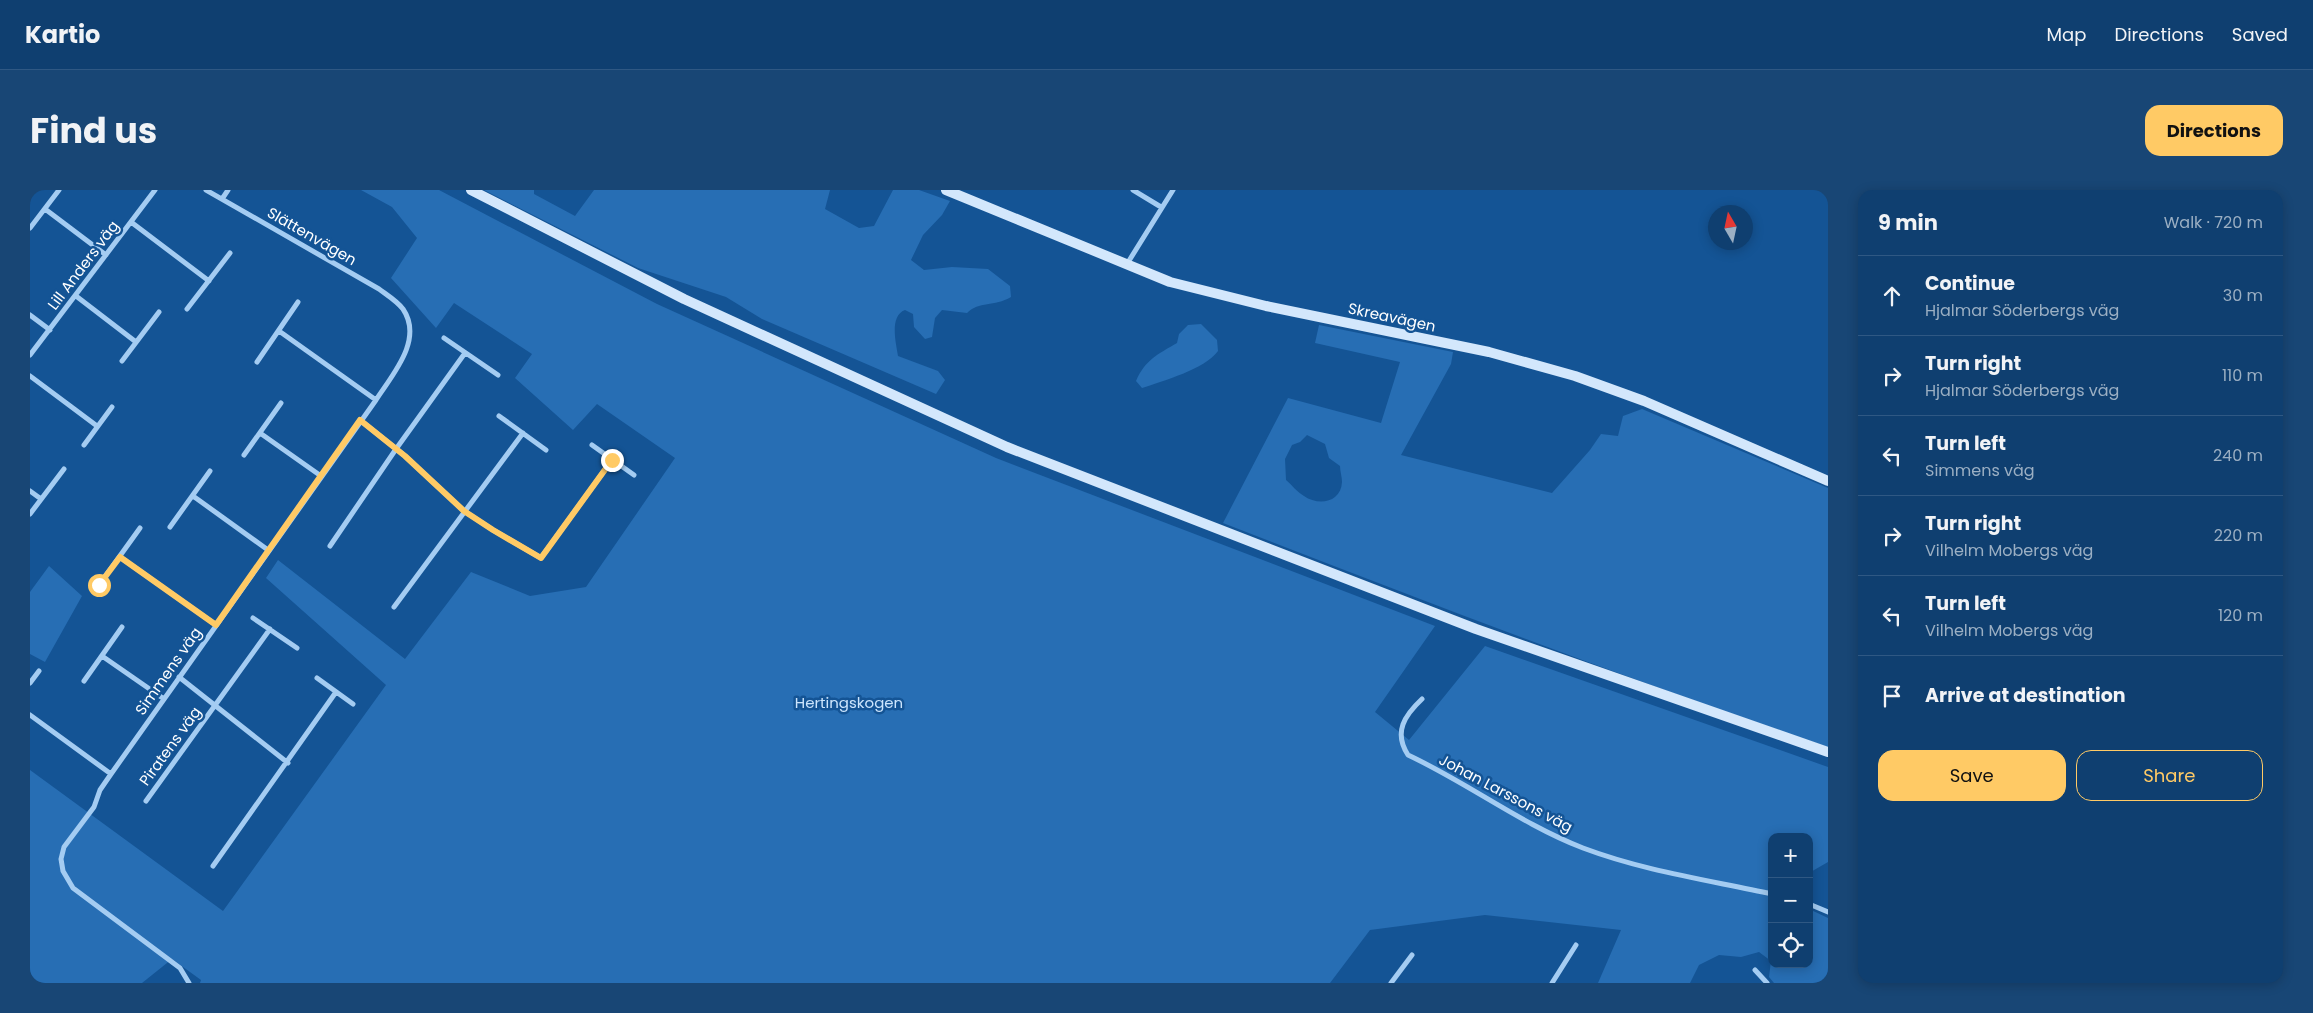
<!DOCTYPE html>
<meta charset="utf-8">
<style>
body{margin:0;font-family:Poppins,sans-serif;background:#184675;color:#f1f3f6}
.controls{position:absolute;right:15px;bottom:15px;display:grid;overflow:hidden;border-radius:10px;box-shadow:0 2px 12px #0003}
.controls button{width:45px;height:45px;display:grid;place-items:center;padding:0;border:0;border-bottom:1px solid #2f5883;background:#0f3f70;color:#f1f3f6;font:25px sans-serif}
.compass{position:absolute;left:1678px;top:15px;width:45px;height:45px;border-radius:50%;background:#0f3f70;box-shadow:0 2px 12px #0003;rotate:351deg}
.stop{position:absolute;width:15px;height:15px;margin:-11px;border:4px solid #ffca65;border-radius:50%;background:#fff}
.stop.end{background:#ffca65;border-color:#fff;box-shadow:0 1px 5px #0008}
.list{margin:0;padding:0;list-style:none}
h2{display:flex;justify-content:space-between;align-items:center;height:65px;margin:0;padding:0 20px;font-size:21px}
h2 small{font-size:16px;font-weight:400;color:#9bafc3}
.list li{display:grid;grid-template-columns:32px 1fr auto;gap:15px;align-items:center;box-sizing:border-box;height:80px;padding:0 20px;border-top:1px solid #2f5883}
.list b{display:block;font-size:19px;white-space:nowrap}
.list p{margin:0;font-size:16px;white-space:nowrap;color:#9bafc3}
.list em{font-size:16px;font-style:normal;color:#9bafc3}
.actions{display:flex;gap:10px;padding:15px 20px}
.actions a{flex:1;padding:11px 0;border:1px solid #ffca65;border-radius:15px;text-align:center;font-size:18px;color:#ffca65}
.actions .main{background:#ffca65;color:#111}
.icon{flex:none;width:28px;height:28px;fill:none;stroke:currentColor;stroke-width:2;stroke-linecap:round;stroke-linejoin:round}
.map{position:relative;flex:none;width:1798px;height:793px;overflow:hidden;border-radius:15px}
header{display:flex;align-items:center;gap:30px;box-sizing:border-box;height:70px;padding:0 25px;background:#0f3f70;border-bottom:1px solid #2f5883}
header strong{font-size:24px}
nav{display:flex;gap:28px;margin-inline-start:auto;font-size:18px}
.intro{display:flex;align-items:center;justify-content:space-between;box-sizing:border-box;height:120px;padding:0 30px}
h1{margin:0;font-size:35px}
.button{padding:12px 22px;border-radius:15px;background:#ffca65;color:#111;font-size:18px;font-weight:700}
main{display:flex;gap:30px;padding:0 30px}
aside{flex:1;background:#0f3f70;border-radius:15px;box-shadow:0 2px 12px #0003}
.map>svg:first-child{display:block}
.green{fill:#276eb4;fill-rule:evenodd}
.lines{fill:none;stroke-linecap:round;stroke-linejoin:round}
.street{stroke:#a4ccf2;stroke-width:5}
.secondary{stroke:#d3e7fc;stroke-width:10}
.route{stroke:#ffca65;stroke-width:6}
.labels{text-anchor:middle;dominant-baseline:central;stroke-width:5;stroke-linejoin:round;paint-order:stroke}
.street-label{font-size:15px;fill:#fff;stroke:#145495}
.park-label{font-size:15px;fill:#cce5fd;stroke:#145495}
</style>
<header>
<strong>Kartio</strong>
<nav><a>Map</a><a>Directions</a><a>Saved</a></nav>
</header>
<div class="intro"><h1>Find us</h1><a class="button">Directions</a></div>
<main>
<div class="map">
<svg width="1798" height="793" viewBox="0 0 1798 793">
<rect width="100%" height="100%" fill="#145495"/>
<path class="green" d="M 331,0 L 409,0 L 627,114 L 966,268 L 1405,436 L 1345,522 L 1379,550 L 1455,456 L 1798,577 L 1798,672 L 1779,683 L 1779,647 L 1742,647 L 1742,774 L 1779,774 L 1779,719 L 1798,728 L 1798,793 L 1744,793 L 1739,787 L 1741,771 L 1729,762 L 1711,767 L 1689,765 L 1669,775 L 1660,793 L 1568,793 L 1591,740 L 1455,725 L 1340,740 L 1300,793 L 170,793 L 171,790 L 142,769 L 112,793 L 9,793 L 0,786 L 0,580 L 193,721 L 356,495 L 236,388 L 248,370 L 375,469 L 441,382 L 500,406 L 556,397 L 645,268 L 567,214 L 543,240 L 485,188 L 502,164 L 424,113 L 406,138 L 361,88 L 387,48 L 362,17 Z
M 454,0 L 504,0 L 504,4 L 545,26 L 564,0 L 800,0 L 795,19 L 829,38 L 844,36 L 863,0 L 889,0 L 920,11 L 912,25 L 893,45 L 881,70 L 894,80 L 922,77 L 958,79 L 980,96 L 981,107 C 964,117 949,111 937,123 L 912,120 L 905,128 L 902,147 L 895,149 L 884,137 L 883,124 L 875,120 C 859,126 866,153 868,166 L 908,181 L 915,190 L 906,204 L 732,129 L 696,107 L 608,78 Z
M 1171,134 L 1187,150 L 1188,161 C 1175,179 1133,191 1112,198 L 1106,191 C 1115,170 1128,164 1147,153 L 1149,144 L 1158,135 Z
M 1289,135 L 1423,162 L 1421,174 L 1371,265 L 1522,303 L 1560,260 L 1571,244 L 1588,246 L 1593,226 L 1612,219 L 1798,298 L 1798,557 C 1594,488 1394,411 1193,333 L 1258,208 L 1351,233 L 1370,172 L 1285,153 ZM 1277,245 L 1295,254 L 1299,268 L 1310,276 C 1310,281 1312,287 1312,292 C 1311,313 1288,316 1274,306 C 1267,302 1262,295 1256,290 L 1255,269 L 1262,255 L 1270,252 Z
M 19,376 L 52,406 L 15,472 L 0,464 L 0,402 Z"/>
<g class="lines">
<path class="street" d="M 1103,0 L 1131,17
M 192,9 L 198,0
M 15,19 L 76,65
M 101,32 L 179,91
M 0,38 L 29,0
M 1097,74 L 1143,0
M 46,106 L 106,152
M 157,119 L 200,63
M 0,125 L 20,140
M 249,141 L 346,210
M 414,148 L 468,185
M 0,165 L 125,0
M 92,171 L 129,122
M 227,172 L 268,112
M 0,186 L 67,236
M 469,226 L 516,260
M 330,230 L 375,266 L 434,321 L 463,340 L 511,368 L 582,270
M 230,243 L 291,286
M 54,255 L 82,217
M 562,255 L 604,285
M 214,265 L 251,213
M 0,301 L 11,309
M 163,306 L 238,360
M 0,324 L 34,279
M 140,337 L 180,281
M 300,356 L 366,259 L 435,163
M 90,367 L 186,435
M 69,395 L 110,338
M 364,417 L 493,243
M 223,428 L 267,458
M 72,466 L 134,509
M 149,487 L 258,573
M 287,488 L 323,514
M 54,491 L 92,437
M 0,493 L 9,481
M 1392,509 C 1375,525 1363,542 1378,565 C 1438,593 1491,634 1553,658 C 1614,681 1678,690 1742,704
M 0,525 L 81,584
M 116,611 L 240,439
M 183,676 L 306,502
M 1779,714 L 1798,722
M 1725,780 L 1737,793
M 159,793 L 150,778 L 43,698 L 33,681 L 31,669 L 34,657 L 64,617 L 70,600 L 81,584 L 346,210 C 362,185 394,150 373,119 C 367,111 357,105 349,99 L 176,0
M 1361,793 L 1382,765
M 1522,793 L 1546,755"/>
<path class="secondary" d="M 441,0 L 654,109 L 977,257 L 1446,439 L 1798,562
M 916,0 L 1140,92 L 1236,116 L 1459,162 L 1545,186 L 1614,211 L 1798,291"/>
</g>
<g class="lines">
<path class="route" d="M 69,395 L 90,367 L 186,435 L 330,230 L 375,266 L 434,321 L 463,340 L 511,368 L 582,270"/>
</g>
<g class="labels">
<g class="street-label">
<text transform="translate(282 46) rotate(30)">Slättenvägen</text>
<text transform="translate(53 75) rotate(-53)">Lill Anders väg</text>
<text transform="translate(1362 127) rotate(12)">Skreavägen</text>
<text transform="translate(138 481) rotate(-55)">Simmens väg</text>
<text transform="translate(140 556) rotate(-54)">Piratens väg</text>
<text transform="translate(1476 603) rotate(28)">Johan Larssons väg</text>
</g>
<g class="park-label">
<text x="819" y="512">Hertingskogen</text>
</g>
</g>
</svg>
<div class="controls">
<button>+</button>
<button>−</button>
<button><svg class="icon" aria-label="locate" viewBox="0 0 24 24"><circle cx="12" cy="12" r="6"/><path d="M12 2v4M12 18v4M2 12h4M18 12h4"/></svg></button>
</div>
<svg class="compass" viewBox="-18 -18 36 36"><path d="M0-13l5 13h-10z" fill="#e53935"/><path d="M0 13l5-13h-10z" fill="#9bafc3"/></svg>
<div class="stop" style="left:69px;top:395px"></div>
<div class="stop end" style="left:582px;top:270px"></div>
</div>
<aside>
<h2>9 min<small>Walk · 720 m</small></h2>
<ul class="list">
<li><svg class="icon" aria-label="ahead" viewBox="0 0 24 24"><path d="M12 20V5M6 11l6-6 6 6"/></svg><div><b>Continue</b><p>Hjalmar Söderbergs väg</p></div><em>30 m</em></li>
<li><svg class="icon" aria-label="right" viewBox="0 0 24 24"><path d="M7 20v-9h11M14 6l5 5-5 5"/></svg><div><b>Turn right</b><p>Hjalmar Söderbergs väg</p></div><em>110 m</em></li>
<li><svg class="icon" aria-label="left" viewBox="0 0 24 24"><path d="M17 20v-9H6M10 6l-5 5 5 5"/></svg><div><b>Turn left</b><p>Simmens väg</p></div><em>240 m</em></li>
<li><svg class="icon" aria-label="right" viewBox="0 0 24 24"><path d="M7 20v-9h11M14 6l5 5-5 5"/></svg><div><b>Turn right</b><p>Vilhelm Mobergs väg</p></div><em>220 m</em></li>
<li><svg class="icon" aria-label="left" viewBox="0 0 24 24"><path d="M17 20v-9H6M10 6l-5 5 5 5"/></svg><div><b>Turn left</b><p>Vilhelm Mobergs väg</p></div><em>120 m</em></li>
<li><svg class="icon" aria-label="arrive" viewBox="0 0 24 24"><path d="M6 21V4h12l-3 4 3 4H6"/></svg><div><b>Arrive at destination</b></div></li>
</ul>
<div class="actions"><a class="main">Save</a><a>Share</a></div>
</aside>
</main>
